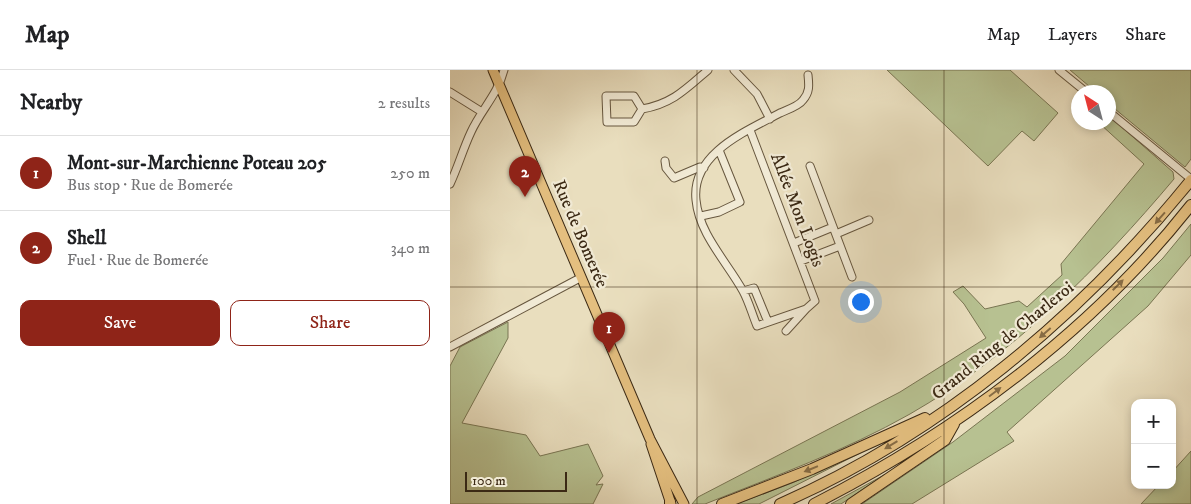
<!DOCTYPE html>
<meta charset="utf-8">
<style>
body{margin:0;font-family:"IM FELL DW Pica",serif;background:#f2f2f2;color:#202124}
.controls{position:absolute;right:15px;bottom:15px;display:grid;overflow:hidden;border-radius:10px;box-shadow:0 2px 8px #0003}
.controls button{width:45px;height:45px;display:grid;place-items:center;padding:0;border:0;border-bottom:1px solid #e0e0e0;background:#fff;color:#202124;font:25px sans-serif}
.compass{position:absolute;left:621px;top:15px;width:45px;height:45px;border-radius:50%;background:#fff;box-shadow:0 2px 8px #0003;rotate:324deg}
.scale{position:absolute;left:15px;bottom:12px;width:102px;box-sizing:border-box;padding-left:5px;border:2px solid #3b2914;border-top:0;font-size:14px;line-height:18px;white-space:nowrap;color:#3b2914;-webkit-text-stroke:4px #f1ead5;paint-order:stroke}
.you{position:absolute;left:410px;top:231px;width:18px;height:18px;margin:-12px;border:4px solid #fff;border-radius:50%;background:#1a73e8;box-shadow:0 0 0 8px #1a73e833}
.badge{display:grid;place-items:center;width:32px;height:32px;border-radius:50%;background:#8f2418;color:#fff;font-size:16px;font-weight:700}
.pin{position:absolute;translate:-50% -41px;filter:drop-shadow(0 1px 2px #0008)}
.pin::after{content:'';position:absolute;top:26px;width:18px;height:15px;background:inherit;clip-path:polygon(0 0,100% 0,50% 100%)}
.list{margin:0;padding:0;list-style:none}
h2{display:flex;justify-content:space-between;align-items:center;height:65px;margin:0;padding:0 20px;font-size:21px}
h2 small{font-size:16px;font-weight:400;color:#757577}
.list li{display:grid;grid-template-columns:32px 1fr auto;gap:15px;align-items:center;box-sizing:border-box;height:75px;padding:0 20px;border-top:1px solid #e0e0e0}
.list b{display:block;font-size:19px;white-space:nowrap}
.list p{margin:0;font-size:16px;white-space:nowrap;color:#757577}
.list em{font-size:16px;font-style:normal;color:#757577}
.actions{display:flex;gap:10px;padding:15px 20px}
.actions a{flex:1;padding:11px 0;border:1px solid #8f2418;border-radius:10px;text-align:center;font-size:18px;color:#8f2418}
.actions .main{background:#8f2418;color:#fff}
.map{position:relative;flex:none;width:741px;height:434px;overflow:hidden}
header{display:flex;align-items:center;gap:30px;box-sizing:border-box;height:70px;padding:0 25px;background:#fff;border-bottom:1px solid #e0e0e0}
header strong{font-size:24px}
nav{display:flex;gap:28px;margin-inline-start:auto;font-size:18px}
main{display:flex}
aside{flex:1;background:#fff}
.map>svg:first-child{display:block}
.green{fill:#b7c191;stroke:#797552}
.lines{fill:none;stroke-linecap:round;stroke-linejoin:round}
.minor-casing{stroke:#66563e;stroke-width:9}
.major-casing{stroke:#3b2914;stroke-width:11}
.highway-casing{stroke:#3b2914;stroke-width:12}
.minor{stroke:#f1ead5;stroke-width:7}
.major{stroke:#e4bf7f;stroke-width:9}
.highway{stroke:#e4bf7f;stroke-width:10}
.oneway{fill:#876c44}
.grid{fill:none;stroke:#3b2914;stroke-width:1;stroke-opacity:0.55}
.labels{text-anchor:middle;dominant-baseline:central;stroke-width:4.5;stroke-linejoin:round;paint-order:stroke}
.street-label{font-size:18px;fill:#3b2914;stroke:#f1ead5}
</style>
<header>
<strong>Map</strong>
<nav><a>Map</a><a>Layers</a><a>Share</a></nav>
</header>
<main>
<aside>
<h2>Nearby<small>2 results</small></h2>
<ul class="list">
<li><span class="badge">1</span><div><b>Mont-sur-Marchienne Poteau 205</b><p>Bus stop · Rue de Bomerée</p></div><em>250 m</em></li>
<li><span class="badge">2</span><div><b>Shell</b><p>Fuel · Rue de Bomerée</p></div><em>340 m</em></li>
</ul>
<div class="actions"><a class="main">Save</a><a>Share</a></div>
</aside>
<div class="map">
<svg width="741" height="434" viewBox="0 0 741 434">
<rect width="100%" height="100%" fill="#e9debe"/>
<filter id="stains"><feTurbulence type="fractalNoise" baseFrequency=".004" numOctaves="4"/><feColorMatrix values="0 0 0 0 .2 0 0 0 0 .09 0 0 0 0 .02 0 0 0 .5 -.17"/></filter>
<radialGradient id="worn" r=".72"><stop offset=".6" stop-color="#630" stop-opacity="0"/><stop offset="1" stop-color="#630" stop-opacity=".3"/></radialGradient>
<path class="green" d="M 437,0 L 560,0 L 608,43 L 584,71 L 572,61 L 538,96 Z
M 620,0 L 741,0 L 741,89 L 735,97 L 659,34 L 658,22 L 646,22 Z
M 659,46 L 723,102 L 724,109 C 649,198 563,285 460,344 C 395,381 325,406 255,434 L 242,434 L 248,427 L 450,322 L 536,268 L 514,234 L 503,222 L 513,216 L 535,239 L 569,231 L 577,237 L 612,205 L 611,194 L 694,94 L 649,53 L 658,52 Z
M 741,154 L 741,185 L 698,236 L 557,362 L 564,371 L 462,434 L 412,434 L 503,372 L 615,286 L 713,188 Z
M 58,252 L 58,268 L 12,353 L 76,365 L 90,386 L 138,374 L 153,406 L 146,415 L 153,414 L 143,434 L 0,434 L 0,296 L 10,277 Z
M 741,381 L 741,434 L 691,434 L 709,415 L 722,415 L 722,402 Z
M 410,382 L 412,382 L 309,434 L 286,434 L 342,413 Z
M 434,405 L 391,434 L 381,434 Z"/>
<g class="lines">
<g class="minor-casing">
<path id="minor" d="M 284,0 L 307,24 L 320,49
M 609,0 L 636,22
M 0,22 L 32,42
M 156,26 L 184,26 L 192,39 L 184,52 L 157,52 Z
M 192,39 C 222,34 236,19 258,0
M 658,41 L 741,109
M 300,60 L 365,231 L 356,239 L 307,256 C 302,244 299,232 293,221 C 277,192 249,164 246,130 C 241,83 297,61 330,43 C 337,40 349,36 353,30 C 360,22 359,15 358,5
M 215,91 L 216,98 L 224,108 L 250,97 L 254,98
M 360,96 L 402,207
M 0,114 C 8,97 13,79 21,62 C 31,40 48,24 54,0
M 251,146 L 269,142 L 290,132 L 269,80
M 386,164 L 419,150
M 344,173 L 383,157
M 351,191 L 390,176
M 293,221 L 304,218 L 318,252
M 336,261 L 356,239
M 0,277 L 130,208"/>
</g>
<g class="major-casing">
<path id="major" d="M 43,0 L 200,369 L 234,434
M 201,374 L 221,434"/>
</g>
<g class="highway-casing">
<path id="highway" d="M 220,434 L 220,432
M 272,434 L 362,399 L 475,348
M 330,434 C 490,364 631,246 741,110
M 364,434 C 506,362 642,261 741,135
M 401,434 L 495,370 L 504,354"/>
</g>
<use href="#minor" class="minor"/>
<use href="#major" class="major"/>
<use href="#highway" class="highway"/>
</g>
<defs><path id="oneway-solid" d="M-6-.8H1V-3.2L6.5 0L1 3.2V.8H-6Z" transform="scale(1.25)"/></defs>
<g class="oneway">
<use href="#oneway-solid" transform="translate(710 148) rotate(131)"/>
<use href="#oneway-solid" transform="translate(668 215) rotate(-45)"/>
<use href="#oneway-solid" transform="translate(595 263) rotate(139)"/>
<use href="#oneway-solid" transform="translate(545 322) rotate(-37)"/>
<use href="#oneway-solid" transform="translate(441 375) rotate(149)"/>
<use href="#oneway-solid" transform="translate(361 399) rotate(158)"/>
</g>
<path class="grid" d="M 247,0 L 247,434M 494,0 L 494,434M 0,217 L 741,217"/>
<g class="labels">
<g class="street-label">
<text transform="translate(347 140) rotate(69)">Allée Mon Logis</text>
<text transform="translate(130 164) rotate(67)">Rue de Bomerée</text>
<text transform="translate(553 271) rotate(-39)">Grand Ring de Charleroi</text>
</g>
</g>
<rect width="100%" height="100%" filter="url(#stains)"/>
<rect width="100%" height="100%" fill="url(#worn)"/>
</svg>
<div class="controls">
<button>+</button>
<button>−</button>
</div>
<svg class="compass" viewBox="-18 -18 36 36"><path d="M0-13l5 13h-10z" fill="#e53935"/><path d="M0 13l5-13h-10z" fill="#757577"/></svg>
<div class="scale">100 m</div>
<div class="you"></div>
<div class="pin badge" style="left:159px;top:283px">1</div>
<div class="pin badge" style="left:75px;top:127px">2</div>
</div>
</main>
